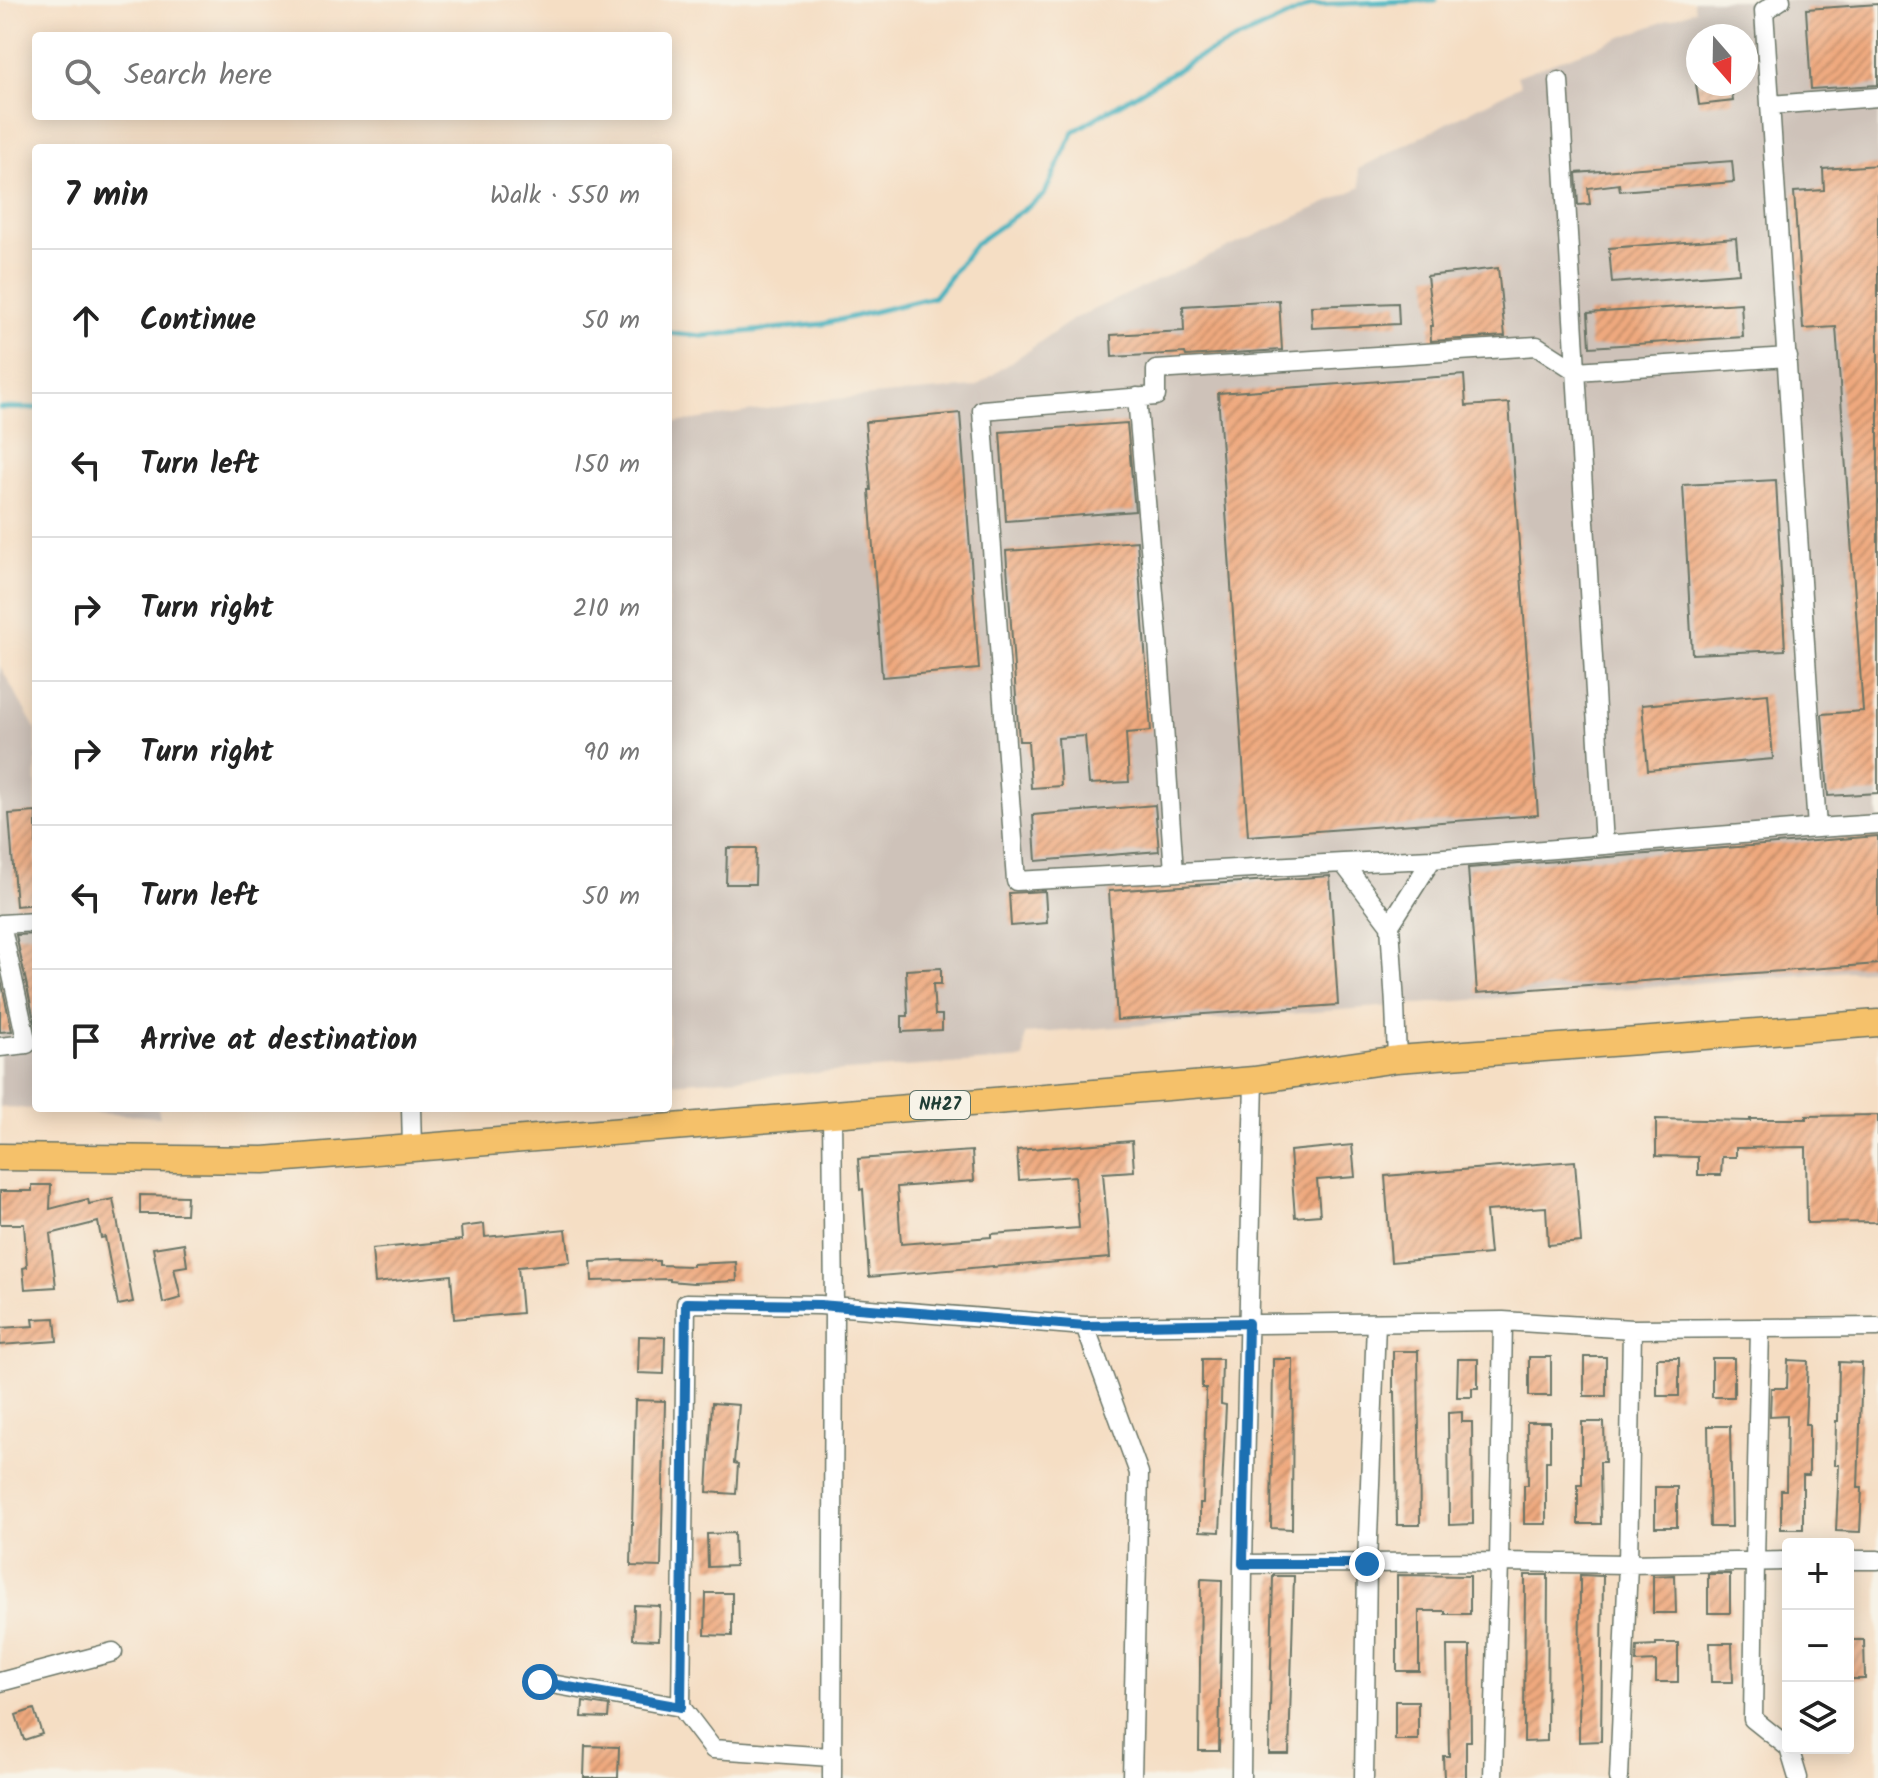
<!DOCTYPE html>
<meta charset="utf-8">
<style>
body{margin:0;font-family:Kalam,sans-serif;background:#f6f6f6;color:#222}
.controls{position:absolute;right:24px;bottom:24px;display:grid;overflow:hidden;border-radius:8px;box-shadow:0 4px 20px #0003}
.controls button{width:72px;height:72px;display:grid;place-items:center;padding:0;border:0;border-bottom:2px solid #e0e0e0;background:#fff;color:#222;font:40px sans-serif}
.compass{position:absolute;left:1686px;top:24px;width:72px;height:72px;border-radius:50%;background:#fff;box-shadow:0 4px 20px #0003;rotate:160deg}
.stop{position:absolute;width:24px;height:24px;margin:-18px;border:6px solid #1f6fb2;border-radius:50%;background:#fff}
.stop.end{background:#1f6fb2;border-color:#fff;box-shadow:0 2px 8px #0008}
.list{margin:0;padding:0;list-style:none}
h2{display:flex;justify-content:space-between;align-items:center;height:104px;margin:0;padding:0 32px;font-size:34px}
h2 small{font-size:26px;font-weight:400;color:#767676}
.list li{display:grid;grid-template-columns:52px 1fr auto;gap:24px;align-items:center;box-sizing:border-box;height:144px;padding:0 32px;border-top:2px solid #e0e0e0}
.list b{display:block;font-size:30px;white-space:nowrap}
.list em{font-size:26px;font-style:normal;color:#767676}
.icon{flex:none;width:44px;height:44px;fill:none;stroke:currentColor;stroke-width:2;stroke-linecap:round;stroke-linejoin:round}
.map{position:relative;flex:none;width:1878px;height:1778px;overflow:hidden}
.search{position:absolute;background:#fff;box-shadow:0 4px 20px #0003;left:32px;top:32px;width:640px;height:88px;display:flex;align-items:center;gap:20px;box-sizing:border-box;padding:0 28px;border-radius:8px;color:#767676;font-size:30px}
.panel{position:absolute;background:#fff;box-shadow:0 4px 20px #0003;left:32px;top:144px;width:640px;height:968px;border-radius:8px}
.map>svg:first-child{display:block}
.industrial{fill:#cec2b9;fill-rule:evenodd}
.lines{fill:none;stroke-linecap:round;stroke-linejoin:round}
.stream{stroke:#43b1be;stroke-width:5}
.building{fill:url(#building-hatch)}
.minor-casing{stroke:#6a7566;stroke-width:21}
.highway-casing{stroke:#6a7566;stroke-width:29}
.minor{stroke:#fff;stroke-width:18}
.highway{stroke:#f5c16b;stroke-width:26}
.route{stroke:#1f6fb2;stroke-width:10}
.labels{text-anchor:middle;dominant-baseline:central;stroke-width:8;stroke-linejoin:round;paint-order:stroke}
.shield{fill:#f7f3e8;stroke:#60746a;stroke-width:2}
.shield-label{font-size:18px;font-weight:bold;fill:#1f3d34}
</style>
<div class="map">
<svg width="1878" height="1778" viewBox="0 0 1878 1778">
<defs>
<pattern id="building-hatch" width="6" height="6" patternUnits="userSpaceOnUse" patternTransform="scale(2)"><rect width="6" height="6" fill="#efa97e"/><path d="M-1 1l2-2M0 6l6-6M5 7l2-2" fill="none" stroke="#c18b68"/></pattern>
</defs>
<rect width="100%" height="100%" fill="#f7f3e8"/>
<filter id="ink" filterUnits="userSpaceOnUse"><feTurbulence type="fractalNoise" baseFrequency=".0125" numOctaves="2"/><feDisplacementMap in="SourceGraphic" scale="16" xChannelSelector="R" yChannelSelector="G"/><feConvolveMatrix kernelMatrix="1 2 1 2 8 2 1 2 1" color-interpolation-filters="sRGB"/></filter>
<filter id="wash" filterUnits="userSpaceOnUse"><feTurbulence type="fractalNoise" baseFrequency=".006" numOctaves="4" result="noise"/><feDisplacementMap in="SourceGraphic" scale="32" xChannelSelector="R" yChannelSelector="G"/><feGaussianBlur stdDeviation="1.8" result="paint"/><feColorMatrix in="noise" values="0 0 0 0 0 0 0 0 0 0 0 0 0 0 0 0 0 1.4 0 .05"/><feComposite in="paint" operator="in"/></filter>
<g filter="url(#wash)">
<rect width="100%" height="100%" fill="#f5dec4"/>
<path class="industrial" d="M 1693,0 L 1878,0 L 1878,969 L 1025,1034 L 1024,1059 L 668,1083 L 668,424 L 826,400 L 975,387 L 1075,318 L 1361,187 L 1358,169 L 1521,85 L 1517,76 L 1695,10 ZM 1698,36 L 1746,36 L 1746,84 L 1698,84 Z
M 0,666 L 36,730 L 36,1108 L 158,1108 L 160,1117 L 0,1107 Z"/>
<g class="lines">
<path class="stream" d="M 668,333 L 703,336 L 823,324 L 934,297 L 975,244 L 1044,195 L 1074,131 L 1197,58 L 1312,5 L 1436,0
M 0,408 L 36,408"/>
</g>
<g id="blocks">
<path class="building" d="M 1878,4 L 1878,85 L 1811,89 L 1806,9 Z
M 1696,84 L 1731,84 L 1733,101 L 1699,105 Z
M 1732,161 L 1734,182 L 1620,191 L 1619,184 L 1588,188 L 1590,204 L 1578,205 L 1576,173 Z
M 1878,165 L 1878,793 L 1828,796 L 1822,714 L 1863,711 L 1836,327 L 1803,329 L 1794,192 L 1824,190 L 1823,169 Z
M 1736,238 L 1739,273 L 1612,283 L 1609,248 Z
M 1498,268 L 1505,336 L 1431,341 L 1430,326 L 1433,326 L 1427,276 Z
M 1279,300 L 1282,350 L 1186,356 L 1185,353 L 1112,357 L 1111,335 L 1184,331 L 1183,306 Z
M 1398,303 L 1399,324 L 1312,328 L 1311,306 Z
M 1741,303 L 1743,337 L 1590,347 L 1588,313 Z
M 1464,375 L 1466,406 L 1509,403 L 1538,815 L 1248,836 L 1218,393 Z
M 960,413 L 979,669 L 882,677 L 869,490 L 871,490 L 865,422 Z
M 1127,423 L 1135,511 L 1006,521 L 1000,432 Z
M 1776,480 L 1785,650 L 1692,654 L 1683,485 Z
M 1137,541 L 1151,731 L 1126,733 L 1129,782 L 1089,784 L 1085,736 L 1058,738 L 1061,786 L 1031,788 L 1028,741 L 1019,741 L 1006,551 Z
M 1768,694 L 1773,759 L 1648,770 L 1642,705 Z
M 1155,805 L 1159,851 L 1036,861 L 1033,815 Z
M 36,812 L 36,904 L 16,906 L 9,814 Z
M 1878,836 L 1878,964 L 1477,993 L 1468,868 Z
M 727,848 L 756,848 L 755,884 L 726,884 Z
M 1330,876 L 1338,1005 L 1117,1020 L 1109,891 Z
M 1045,891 L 1047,923 L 1011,926 L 1009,893 Z
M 36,934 L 36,1029 L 16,935 Z
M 941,968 L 941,984 L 933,984 L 935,1015 L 942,1015 L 942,1030 L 902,1032 L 902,1016 L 908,1016 L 906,970 Z
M 0,976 L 12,1031 L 0,1032 Z
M 1878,1115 L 1878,1222 L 1807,1223 L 1806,1147 L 1736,1148 L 1736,1157 L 1722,1157 L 1721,1175 L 1698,1175 L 1698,1157 L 1656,1156 L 1656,1119 L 1750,1121 L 1750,1119 L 1806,1119 L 1806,1116 Z
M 1132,1141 L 1134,1171 L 1103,1173 L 1110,1258 L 993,1267 L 993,1266 L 869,1277 L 863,1189 L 860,1190 L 858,1159 L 972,1151 L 974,1181 L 897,1187 L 901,1244 L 991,1237 L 991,1234 L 1079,1228 L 1075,1176 L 1019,1180 L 1017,1150 Z
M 1352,1145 L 1355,1177 L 1317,1180 L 1320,1215 L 1295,1217 L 1290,1151 Z
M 1575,1161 L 1581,1242 L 1548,1245 L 1546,1207 L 1486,1211 L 1490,1254 L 1391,1262 L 1385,1176 Z
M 32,1185 L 51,1185 L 50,1209 L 88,1199 L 89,1204 L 113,1199 L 133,1302 L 118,1305 L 105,1237 L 101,1238 L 98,1222 L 50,1234 L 56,1287 L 25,1289 L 23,1268 L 27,1267 L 24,1224 L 0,1224 L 0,1191 L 32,1191 Z
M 140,1195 L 187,1196 L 186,1214 L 140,1214 Z
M 484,1224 L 485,1237 L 566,1229 L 570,1262 L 518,1267 L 522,1313 L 454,1319 L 451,1275 L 375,1283 L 372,1249 L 462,1240 L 461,1227 Z
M 184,1243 L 187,1266 L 174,1268 L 181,1298 L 163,1303 L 153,1248 Z
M 623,1260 L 659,1261 L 659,1265 L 692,1266 L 692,1264 L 736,1262 L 737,1281 L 693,1283 L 670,1281 L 670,1279 L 592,1281 L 591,1262 Z
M 55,1318 L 57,1341 L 0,1345 L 0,1328 L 34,1326 L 33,1319 Z
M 639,1336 L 665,1337 L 664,1374 L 638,1373 Z
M 1393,1351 L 1418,1351 L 1420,1525 L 1397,1525 L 1395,1392 L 1393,1392 Z
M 1529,1357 L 1551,1357 L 1551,1396 L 1529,1396 Z
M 1584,1357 L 1606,1357 L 1606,1396 L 1584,1396 Z
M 1657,1358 L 1679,1358 L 1679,1396 L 1657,1396 Z
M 1712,1358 L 1734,1358 L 1734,1397 L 1712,1397 Z
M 1202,1359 L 1222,1359 L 1221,1404 L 1226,1405 L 1220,1532 L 1200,1531 L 1200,1503 L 1203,1503 L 1206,1388 L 1202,1388 Z
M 1273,1359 L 1293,1359 L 1292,1529 L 1271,1528 Z
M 1458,1359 L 1478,1359 L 1478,1388 L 1472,1388 L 1472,1397 L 1457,1397 Z
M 1788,1360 L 1808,1361 L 1805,1424 L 1809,1424 L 1809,1475 L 1803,1475 L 1803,1529 L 1781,1529 L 1781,1490 L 1786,1490 L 1787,1415 L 1770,1416 L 1771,1388 L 1787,1388 Z
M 1839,1362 L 1862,1363 L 1858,1488 L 1862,1488 L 1860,1532 L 1836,1531 L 1839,1465 L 1835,1465 L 1836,1421 L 1838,1421 Z
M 635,1400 L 665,1401 L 661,1567 L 631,1566 Z
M 712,1403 L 739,1405 L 734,1463 L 738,1464 L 736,1494 L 707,1492 Z
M 1462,1412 L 1462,1422 L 1472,1422 L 1473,1524 L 1449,1525 L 1448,1413 Z
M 1527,1422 L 1550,1422 L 1550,1461 L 1546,1461 L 1546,1524 L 1524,1524 L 1524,1485 L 1528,1485 Z
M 1582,1422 L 1604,1422 L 1605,1462 L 1600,1462 L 1601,1524 L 1578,1524 L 1578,1485 L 1582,1485 Z
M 1708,1426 L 1730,1426 L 1732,1527 L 1710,1527 Z
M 1655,1487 L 1677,1487 L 1677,1527 L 1655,1527 Z
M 734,1533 L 735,1566 L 708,1567 L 707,1534 Z
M 1708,1574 L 1730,1574 L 1730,1613 L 1708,1613 Z
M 1397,1575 L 1470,1576 L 1470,1614 L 1445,1614 L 1445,1611 L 1419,1611 L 1419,1671 L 1397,1671 Z
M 1525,1575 L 1548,1575 L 1547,1741 L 1524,1742 Z
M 1580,1575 L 1603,1576 L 1601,1741 L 1579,1742 Z
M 1675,1575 L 1676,1613 L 1653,1613 L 1653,1576 Z
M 1273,1576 L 1294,1576 L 1289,1754 L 1269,1754 Z
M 1201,1579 L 1222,1580 L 1219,1751 L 1199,1751 Z
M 706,1593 L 732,1593 L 732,1636 L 705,1635 Z
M 634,1605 L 660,1606 L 659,1640 L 633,1639 Z
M 1848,1640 L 1864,1640 L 1865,1679 L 1848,1679 Z
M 1656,1643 L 1678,1643 L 1678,1682 L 1656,1682 L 1656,1661 L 1636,1662 L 1637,1646 L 1656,1645 Z
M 1710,1643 L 1732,1643 L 1733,1682 L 1711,1682 Z
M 1447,1646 L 1470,1646 L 1471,1741 L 1466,1741 L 1466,1778 L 1444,1778 L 1443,1756 L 1449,1756 Z
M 1395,1701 L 1418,1701 L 1418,1740 L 1395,1740 Z
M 583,1702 L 609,1706 L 608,1718 L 582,1717 Z
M 34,1709 L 42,1734 L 24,1740 L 16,1715 Z
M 585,1746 L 619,1747 L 618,1778 L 584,1778 Z"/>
</g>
</g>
<g filter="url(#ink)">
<use href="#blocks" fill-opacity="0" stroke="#6a7566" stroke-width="2"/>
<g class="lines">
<g class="minor-casing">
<path id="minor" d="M 1770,105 L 1878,97
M 1137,397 L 1158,640 L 1174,872
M 1817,828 L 1878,824
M 1604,845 L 1817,828 L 1764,11 L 1781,0
M 1343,863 L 1432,859
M 1390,925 L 1432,859 L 1604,845 L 1559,81
M 0,1047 L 27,1044 L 1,924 L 36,922
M 1397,1059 L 1395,1005 L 1390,925 L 1343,863 L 1016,881 L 982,410 L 1156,396 L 1156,370 L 1537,346 L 1576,371 L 1788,357
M 411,1108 L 412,1148
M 832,1114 L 834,1306 L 832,1778
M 1085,1326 L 1139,1473 L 1132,1778
M 1760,1328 L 1755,1561 L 1753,1719 L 1788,1747
M 1848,1560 L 1878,1560
M 1243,1564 L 1499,1562 L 1628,1564 L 1788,1561
M 0,1682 L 113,1652
M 540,1682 L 681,1707 L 713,1749 L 831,1757
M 681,1707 L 686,1303 L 820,1305 L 1085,1326 L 1503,1321 L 1632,1329 L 1878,1327
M 1789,1748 L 1798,1778
M 1241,1778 L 1243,1564 L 1254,1080
M 1364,1778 L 1367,1564 L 1376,1323
M 1493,1778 L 1499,1562 L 1503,1321
M 1619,1778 L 1628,1564 L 1632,1329"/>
</g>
<g class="highway-casing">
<path id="highway" d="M 0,1157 L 264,1160 L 1254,1080 L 1397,1059 L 1878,1023"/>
</g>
<use href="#minor" class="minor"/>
<use href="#highway" class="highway"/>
</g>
</g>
<g class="lines" filter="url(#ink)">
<path class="route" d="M 540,1682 L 681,1707 L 686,1303 L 820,1305 L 1085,1326 L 1248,1323 L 1243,1564 L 1367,1564"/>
</g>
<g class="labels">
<rect class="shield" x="910" y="1091" width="60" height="28" rx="6"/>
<g class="shield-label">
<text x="940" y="1105">NH27</text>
</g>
</g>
</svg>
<div class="controls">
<button>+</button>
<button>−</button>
<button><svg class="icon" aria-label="layers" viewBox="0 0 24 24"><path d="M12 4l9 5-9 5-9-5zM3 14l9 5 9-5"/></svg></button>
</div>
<svg class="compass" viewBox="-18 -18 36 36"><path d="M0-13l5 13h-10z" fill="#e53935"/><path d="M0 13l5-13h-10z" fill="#767676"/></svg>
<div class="stop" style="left:540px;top:1682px"></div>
<div class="stop end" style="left:1367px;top:1564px"></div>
<div class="search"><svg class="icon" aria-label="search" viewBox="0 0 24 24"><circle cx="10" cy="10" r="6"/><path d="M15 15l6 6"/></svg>Search here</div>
<section class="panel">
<h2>7 min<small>Walk · 550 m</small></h2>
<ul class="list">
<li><svg class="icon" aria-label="ahead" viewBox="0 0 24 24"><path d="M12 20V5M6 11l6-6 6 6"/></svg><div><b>Continue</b></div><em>50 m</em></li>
<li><svg class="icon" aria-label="left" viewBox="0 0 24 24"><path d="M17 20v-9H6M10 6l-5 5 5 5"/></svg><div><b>Turn left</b></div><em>150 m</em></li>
<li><svg class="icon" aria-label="right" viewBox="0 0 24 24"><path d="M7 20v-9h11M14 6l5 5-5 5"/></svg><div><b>Turn right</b></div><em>210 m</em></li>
<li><svg class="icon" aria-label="right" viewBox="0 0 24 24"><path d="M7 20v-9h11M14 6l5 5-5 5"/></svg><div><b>Turn right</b></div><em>90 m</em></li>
<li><svg class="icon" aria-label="left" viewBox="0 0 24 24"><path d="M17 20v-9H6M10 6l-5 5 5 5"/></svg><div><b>Turn left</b></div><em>50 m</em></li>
<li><svg class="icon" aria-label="arrive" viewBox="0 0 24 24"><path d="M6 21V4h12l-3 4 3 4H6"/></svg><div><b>Arrive at destination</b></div></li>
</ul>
</section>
</div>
